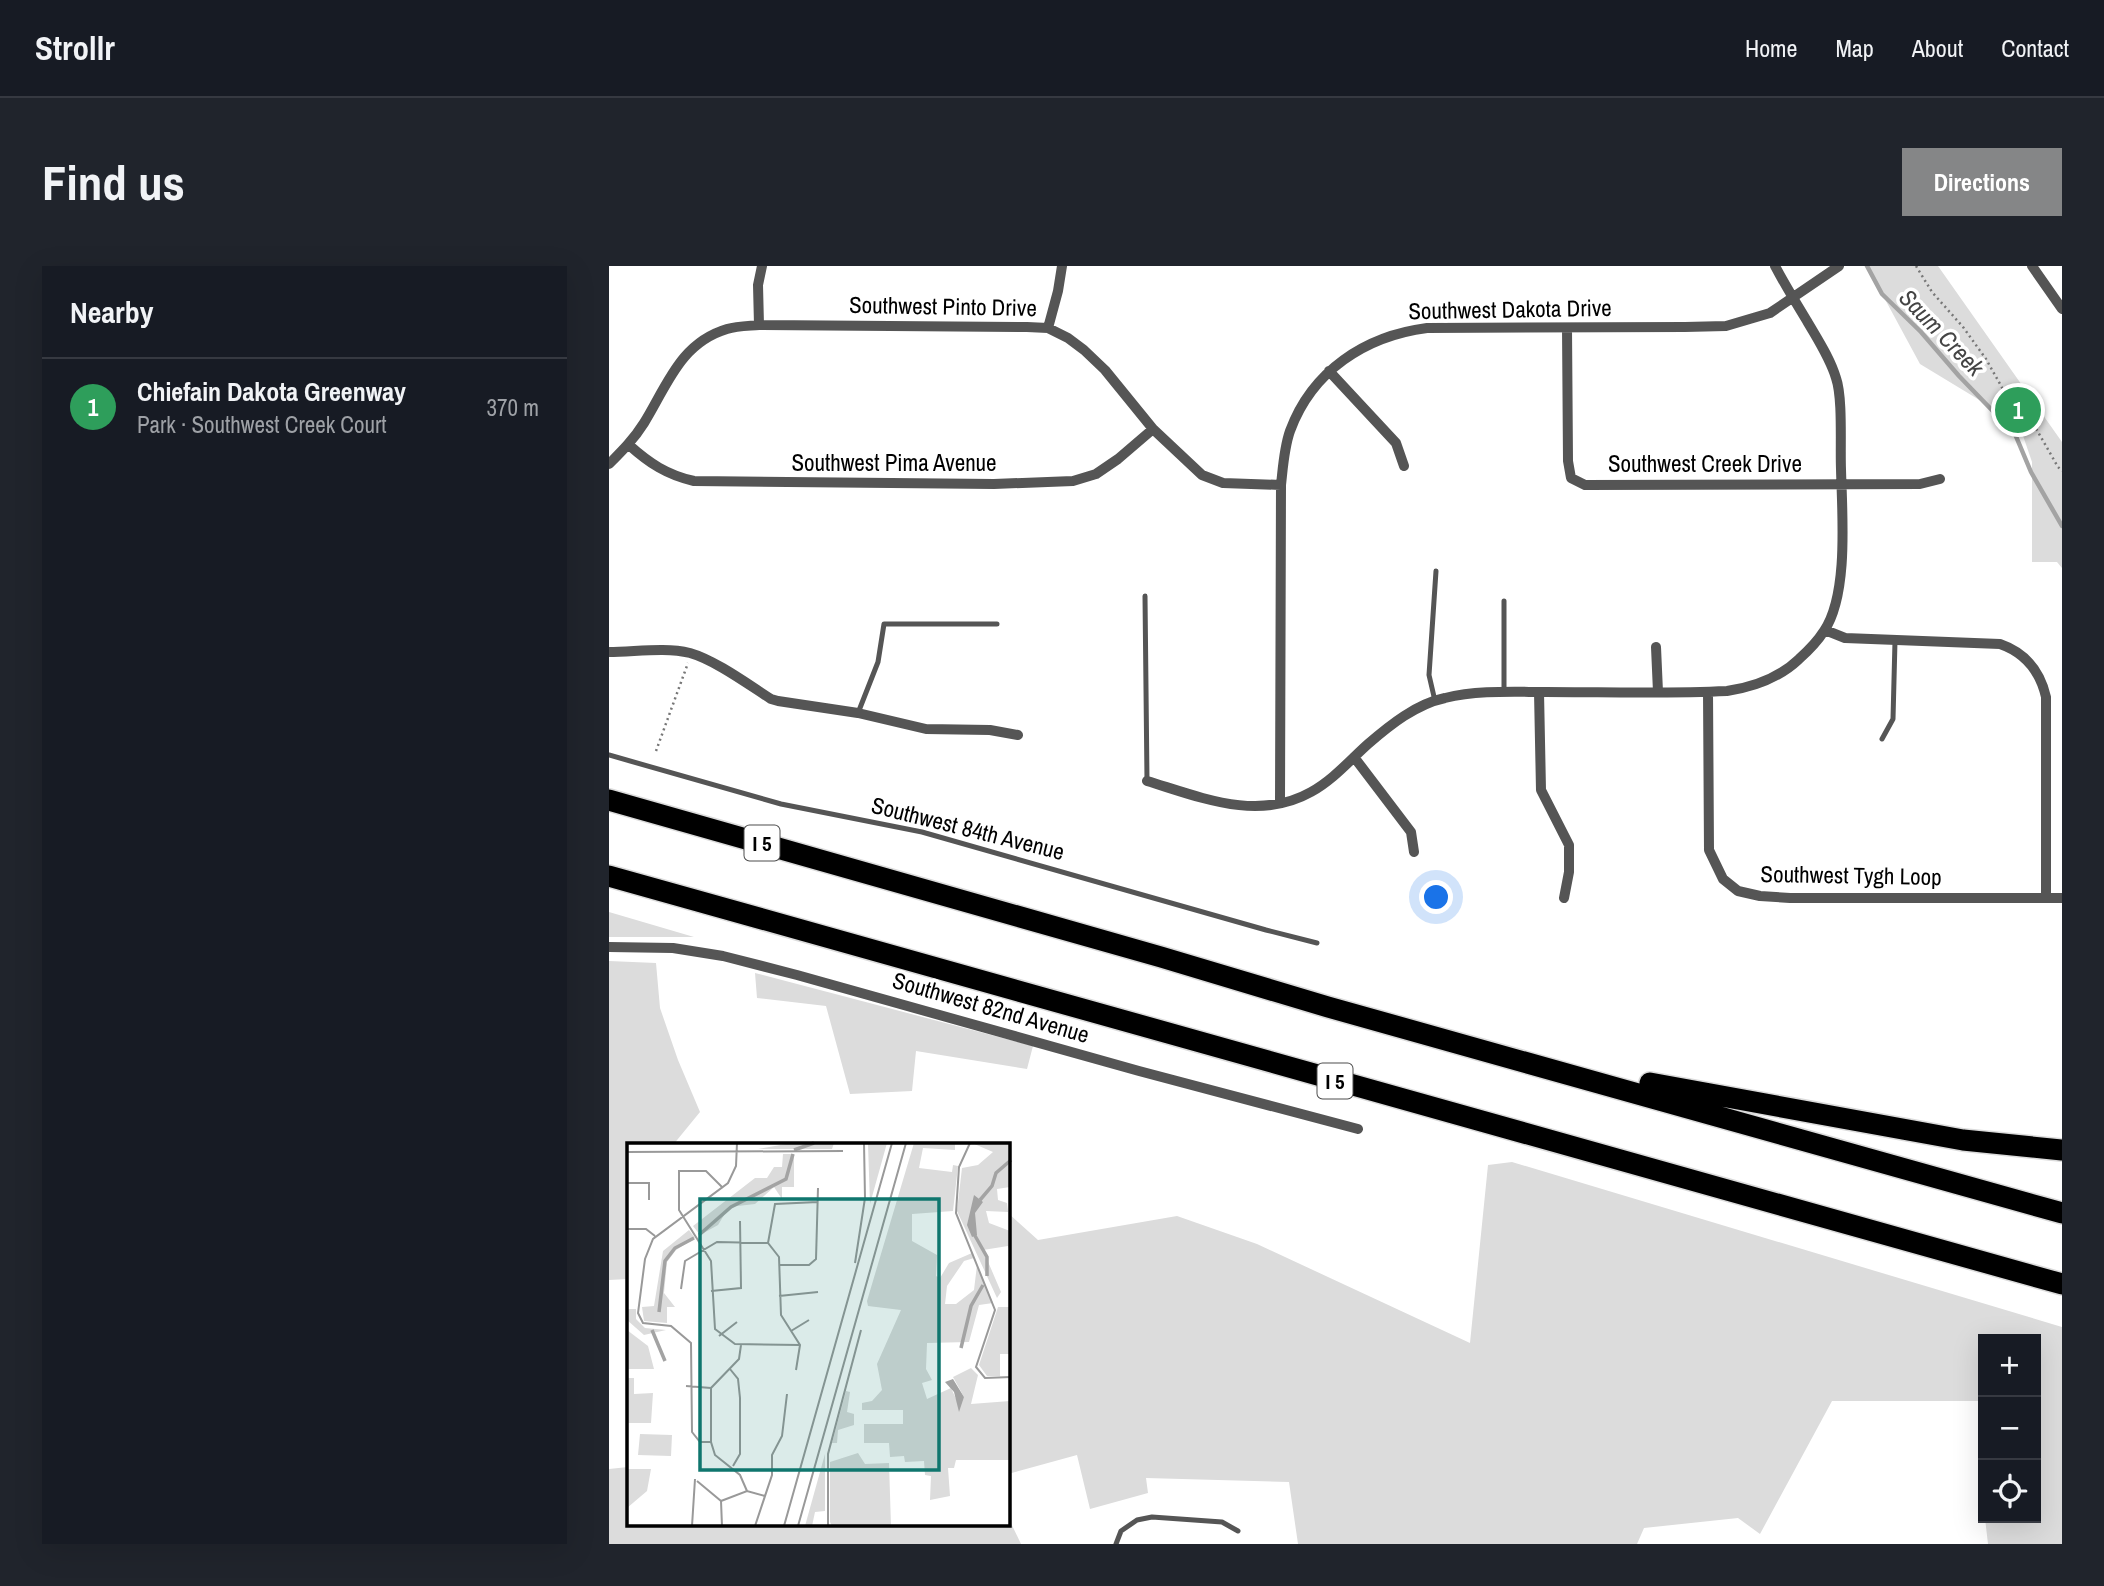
<!DOCTYPE html>
<meta charset="utf-8">
<style>
body{margin:0;font-family:"Archivo Narrow",sans-serif;background:#20242c;color:#f1f3f6}
.controls{position:absolute;right:21px;bottom:21px;display:grid;overflow:hidden;border-radius:0px;box-shadow:0 7px 28px #0002}
.controls button{width:63px;height:63px;display:grid;place-items:center;padding:0;border:0;border-bottom:2px solid #363941;background:#171b24;color:#f1f3f6;font:35px sans-serif}
.you{position:absolute;left:828px;top:632px;width:24px;height:24px;margin:-18px;border:5px solid #fff;border-radius:50%;background:#1a73e8;box-shadow:0 0 0 10px #1a73e833}
.badge{display:grid;place-items:center;width:46px;height:46px;border-radius:50%;background:#858687;color:#fff;font-size:23px;font-weight:700}
.pin{position:absolute;translate:-50% -50%;border:4px solid #fff;box-shadow:0 2px 7px #0006}
.list{margin:0;padding:0;list-style:none}
h2{display:flex;justify-content:space-between;align-items:center;height:91px;margin:0;padding:0 28px;font-size:30px}
h2 small{font-size:23px;font-weight:400;color:#9ea1a6}
.list li{display:grid;grid-template-columns:46px 1fr auto;gap:21px;align-items:center;box-sizing:border-box;height:98px;padding:0 28px;border-top:2px solid #363941}
.list b{display:block;font-size:26px;white-space:nowrap}
.list p{margin:0;font-size:23px;white-space:nowrap;color:#9ea1a6}
.list em{font-size:23px;font-style:normal;color:#9ea1a6}
.icon{flex:none;width:38px;height:38px;fill:none;stroke:currentColor;stroke-width:2;stroke-linecap:round;stroke-linejoin:round}
.map{position:relative;flex:none;width:1453px;height:1278px;overflow:hidden;border-radius:0px}
header{display:flex;align-items:center;gap:42px;box-sizing:border-box;height:98px;padding:0 35px;background:#171b24;border-bottom:2px solid #363941}
header strong{font-size:33px}
nav{display:flex;gap:38px;margin-inline-start:auto;font-size:24px}
.intro{display:flex;align-items:center;justify-content:space-between;box-sizing:border-box;height:168px;padding:0 42px}
h1{margin:0;font-size:49px}
.button{padding:18px 32px;border-radius:0px;background:#858687;color:#fff;font-size:24px;font-weight:700}
main{display:flex;gap:42px;padding:0 42px}
aside{flex:1;background:#171b24;border-radius:0px;box-shadow:0 7px 28px #0002}
.map>svg:first-child{display:block}
.green{fill:#dcdcdc}
.lines{fill:none;stroke-linecap:round;stroke-linejoin:round}
.stream{stroke:#a3a3a3;stroke-width:4.5}
.motorway-casing{stroke:#dbdbdb;stroke-width:24}
.path{stroke:#777;stroke-width:2.5;stroke-dasharray:2 3.5;stroke-linecap:butt}
.service{stroke:#555;stroke-width:5}
.minor{stroke:#555;stroke-width:10}
.motorway{stroke:#000;stroke-width:21}
.labels{text-anchor:middle;dominant-baseline:central;stroke-width:7;stroke-linejoin:round;paint-order:stroke}
.shield{fill:#fff;stroke:#4c4c4c;stroke-width:2}
.shield-label{font-size:21px;font-weight:bold;fill:#000}
.street-label{font-size:23px;fill:#000;stroke:#fff}
.water-label{font-size:24px;font-style:italic;fill:#444;stroke:#fff}
.inset-river{fill:none;stroke:#a3a3a3;stroke-width:3.5}
.inset-road{fill:none;stroke:#999;stroke-width:2}
.view{fill:#0f766e;fill-opacity:0.15;stroke:#0f766e;stroke-width:3.5}
.inset-edge{fill:none;stroke:#000;stroke-width:3.5}
</style>
<header>
<strong>Strollr</strong>
<nav><a>Home</a><a>Map</a><a>About</a><a>Contact</a></nav>
</header>
<div class="intro"><h1>Find us</h1><a class="button">Directions</a></div>
<main>
<aside>
<h2>Nearby<small></small></h2>
<ul class="list">
<li><span class="badge" style="background:#2e9e5b">1</span><div><b>Chiefain Dakota Greenway</b><p>Park · Southwest Creek Court</p></div><em>370 m</em></li>
</ul>
</aside>
<div class="map">
<svg width="1453" height="1278" viewBox="0 0 1453 1278">
<rect width="100%" height="100%" fill="#fff"/>
<path class="green" d="M 1258,0 L 1329,0 L 1453,176 L 1453,302 L 1448,296 L 1423,296 L 1423,196 L 1410,158 L 1311,98 Z
M 0,646 L 85,671 L 0,671 Z
M 0,695 L 47,697 L 51,742 L 69,794 L 91,846 L 64,879 L 19,879 L 19,1013 L 0,1014 Z
M 146,707 L 424,780 L 418,803 L 307,785 L 303,825 L 241,828 L 217,740 L 148,732 Z
M 903,896 L 1453,1061 L 1453,1278 L 1379,1278 L 1376,1252 L 1427,1252 L 1427,1073 L 1374,1073 L 1374,1228 L 1371,1135 L 1223,1135 L 1151,1268 L 1129,1252 L 1035,1262 L 1028,1278 L 689,1278 L 680,1216 L 537,1212 L 539,1227 L 481,1243 L 468,1189 L 399,1208 L 399,947 L 429,974 L 568,950 L 648,978 L 861,1077 L 879,899 Z
M 19,1201 L 19,1259 L 399,1259 L 399,1251 L 412,1278 L 0,1278 L 0,1203 Z"/>
<g class="lines">
<path class="stream" d="M 1258,0 L 1273,28 L 1312,66 L 1350,110 L 1406,168 L 1422,206 L 1453,260"/>
<g class="motorway-casing">
<path id="motorway" d="M 0,534 L 552,691 L 719,741 L 1453,947
M 0,610 L 1453,1018
M 1041,817 L 1354,874 L 1453,884"/>
</g>
<path class="path" d="M 1307,0 L 1323,26 L 1354,61 L 1377,93 L 1400,134 L 1425,159 L 1449,201 L 1453,205
M 47,485 L 79,397"/>
<path class="service" d="M 536,330 L 538,515
M 895,335 L 895,426
M 826,435 L 820,409 L 827,305
M 249,447 L 269,396 L 275,358 L 388,358
M 1273,473 L 1284,453 L 1286,375
M 0,489 L 172,538 L 313,566 L 657,664 L 708,677
M 507,1278 L 512,1265 L 528,1254 L 543,1251 L 613,1256 L 629,1265"/>
<path class="minor" d="M 1423,0 L 1453,43
M 150,59 L 149,19 L 153,0
M 439,62 L 449,25 L 453,0
M 958,62 L 959,195 L 962,212 L 976,219 L 1311,218 L 1331,213
M 720,105 L 787,177 L 795,200
M 20,179 C 40,197 58,209 85,215 L 385,218 L 464,215 L 487,208 L 509,193 L 544,163
M 0,198 C 13,185 25,173 35,157 C 58,120 71,77 118,63 C 128,60 139,60 150,59 L 418,61 L 439,62 L 459,72 L 475,84 L 496,104 L 544,163 L 593,209 L 614,217 L 672,219
M 1216,364 L 1236,372 L 1391,378 C 1417,387 1431,405 1437,431 L 1437,632
M 1047,381 L 1049,426
M 0,386 C 26,386 56,381 81,387 C 106,394 140,419 162,433 L 169,435 L 249,447 L 317,463 L 381,464 L 409,469
M 930,426 L 932,524 L 960,579 L 960,606 L 955,632
M 1099,426 L 1100,584 L 1114,613 L 1129,625 L 1151,630 L 1181,632 L 1453,632
M 745,491 L 802,566 L 805,586
M 538,515 C 591,531 649,556 702,526 C 724,514 741,494 759,478 C 781,459 807,438 836,432 C 869,424 903,426 937,426 C 997,426 1058,428 1118,425 C 1145,421 1170,412 1190,393 C 1199,385 1208,376 1215,365 C 1240,328 1233,247 1232,203 C 1231,180 1234,132 1227,112 C 1221,92 1209,74 1198,55 C 1187,37 1176,19 1166,0
M 671,537 L 672,219 C 674,201 675,182 681,165 C 703,105 756,70 818,62 L 1076,61 L 1117,60 L 1161,47 L 1230,0
M 0,681 L 64,682 L 114,690 L 188,709 L 530,805 L 749,863"/>
<use href="#motorway" class="motorway"/>
</g>
<g class="labels">
<g class="shield">
<rect x="135.5" y="559.5" width="35" height="35" rx="5"/>
<rect x="708.5" y="797.5" width="35" height="35" rx="5"/>
</g>
<g class="shield-label">
<text x="153" y="577">I 5</text>
<text x="726" y="815">I 5</text>
</g>
<g class="street-label">
<text transform="translate(334 40) rotate(1)">Southwest Pinto Drive</text>
<text transform="translate(901 43) rotate(-1)">Southwest Dakota Drive</text>
<text x="285" y="196">Southwest Pima Avenue</text>
<text x="1096" y="197">Southwest Creek Drive</text>
<text transform="translate(359 562) rotate(14)">Southwest 84th Avenue</text>
<text transform="translate(1242 609) rotate(1)">Southwest Tygh Loop</text>
<text transform="translate(382 741) rotate(16)">Southwest 82nd Avenue</text>
</g>
<g class="water-label">
<text transform="translate(1333 66) rotate(46)">Saum Creek</text>
</g>
</g>
<g transform="translate(18 877)">
<rect width="383" height="383" fill="#fff"/>
<path d="M 165,0 L 207,0 L 205,6 L 131,6 ZM 241,0 L 260,0 L 243,61 L 241,1 ZM 287,0 L 328,0 L 328,7 L 296,5 L 292,25 L 325,29 L 326,22 L 331,23 L 326,68 L 285,71 L 285,98 L 310,112 L 309,133 L 313,135 L 322,120 L 345,110 L 347,115 L 337,118 L 320,143 L 318,161 L 329,161 L 347,147 L 350,122 L 366,160 L 352,162 L 342,199 L 300,200 L 299,226 L 305,237 L 295,240 L 300,256 L 324,245 L 330,258 L 337,254 L 326,234 L 344,225 L 351,232 L 344,261 L 383,258 L 383,317 L 329,317 L 327,325 L 321,325 L 323,353 L 303,357 L 304,333 L 298,332 L 297,318 L 278,319 L 277,313 L 263,314 L 262,300 L 237,300 L 237,281 L 276,281 L 276,267 L 235,267 L 235,260 L 245,258 L 255,247 L 250,221 L 274,167 L 241,163 L 240,158 ZM 345,0 L 383,0 L 383,44 L 370,46 L 371,57 L 380,60 L 381,69 L 359,68 L 362,80 L 383,88 L 383,108 L 381,103 L 356,107 L 374,149 L 370,155 L 330,68 L 335,25 L 351,22 L 366,9 ZM 156,11 L 167,11 L 167,44 L 155,44 L 155,56 L 147,44 L 128,61 L 102,64 L 91,82 L 73,92 L 66,83 L 128,35 L 140,35 L 147,24 L 155,24 ZM 62,87 L 68,95 L 49,107 L 40,119 L 37,150 L 48,164 L 40,164 L 40,180 L 17,178 L 15,164 L 27,163 L 36,108 ZM 371,164 L 383,164 L 383,211 L 373,211 L 373,233 L 360,233 L 352,222 ZM 0,166 L 9,166 L 9,176 L 18,185 L 39,187 L 17,192 L 0,177 ZM 0,187 L 21,203 L 27,226 L 0,226 ZM 0,235 L 7,235 L 7,251 L 26,250 L 24,280 L 0,280 ZM 219,248 L 223,249 L 220,269 L 227,271 L 227,282 L 211,287 L 210,300 L 205,300 ZM 13,291 L 45,292 L 44,313 L 11,312 ZM 231,310 L 238,321 L 262,320 L 264,383 L 205,383 L 203,379 L 203,319 ZM 198,311 L 198,368 L 188,369 L 185,383 L 178,383 ZM 0,326 L 24,326 L 20,348 L 0,365 Z" fill="#dcdcdc"/>
<path d="M 347,52 L 356,59 L 348,70 L 350,92 L 345,94 L 340,82 ZM 326,236 L 337,254 L 332,269 L 327,249 L 318,239 Z" fill="#a3a3a3"/>
<path class="inset-river" d="M 167,7 L 187,0M 353,57 L 365,43 L 369,30 L 384,17M 347,91 L 360,114 L 360,133M 72,92 L 104,64 L 159,36 L 166,11M 32,169 L 38,118 L 48,105 L 67,95M 25,187 L 38,218M 334,205 L 344,163 L 356,142"/>
<path class="inset-road" d="M 343,0 L 332,24 L 329,70 L 368,167 L 349,224 L 358,235 L 384,234M 0,9 L 216,8M 0,40 L 22,40 L 22,57M 96,45 L 79,28 L 52,28 L 52,67 L 84,118 L 88,186 L 108,201 L 173,202M 0,86 L 19,86 L 28,93M 141,100 L 148,61 L 191,59M 228,120 L 238,55 L 237,0M 152,122 L 182,122 L 189,116 L 191,45M 54,146 L 58,118 L 90,99 L 141,100 L 152,114 L 154,172 L 173,202 L 169,227M 84,148 L 114,145 L 113,78M 152,153 L 191,149M 164,188 L 182,177M 92,193 L 110,179M 114,202 L 112,216 L 84,245 L 84,299 L 88,312 L 113,332 L 120,348M 103,226 L 111,236 L 113,255 L 113,311 L 106,323M 59,243 L 84,245M 84,299 L 73,299 L 65,289 L 64,200 L 44,183 L 16,180 L 11,170 L 18,116 L 26,96 L 101,40 L 109,23 L 110,0M 70,338 L 94,358 L 95,383M 94,358 L 120,348 L 138,353M 65,383 L 68,336M 128,383 L 145,332 L 145,312 L 155,293 L 160,251M 157,383 L 265,0M 171,383 L 279,0M 201,383 L 201,311 L 234,187"/>
<path class="view" d="M 73,56 L 312,56 L 312,327 L 73,327 Z"/>
<rect width="383" height="383" class="inset-edge"/>
</g>
</svg>
<div class="controls">
<button>+</button>
<button>−</button>
<button><svg class="icon" aria-label="locate" viewBox="0 0 24 24"><circle cx="12" cy="12" r="6"/><path d="M12 2v4M12 18v4M2 12h4M18 12h4"/></svg></button>
</div>
<div class="you"></div>
<div class="pin badge" style="left:1409px;top:144px;background:#2e9e5b">1</div>
</div>
</main>
